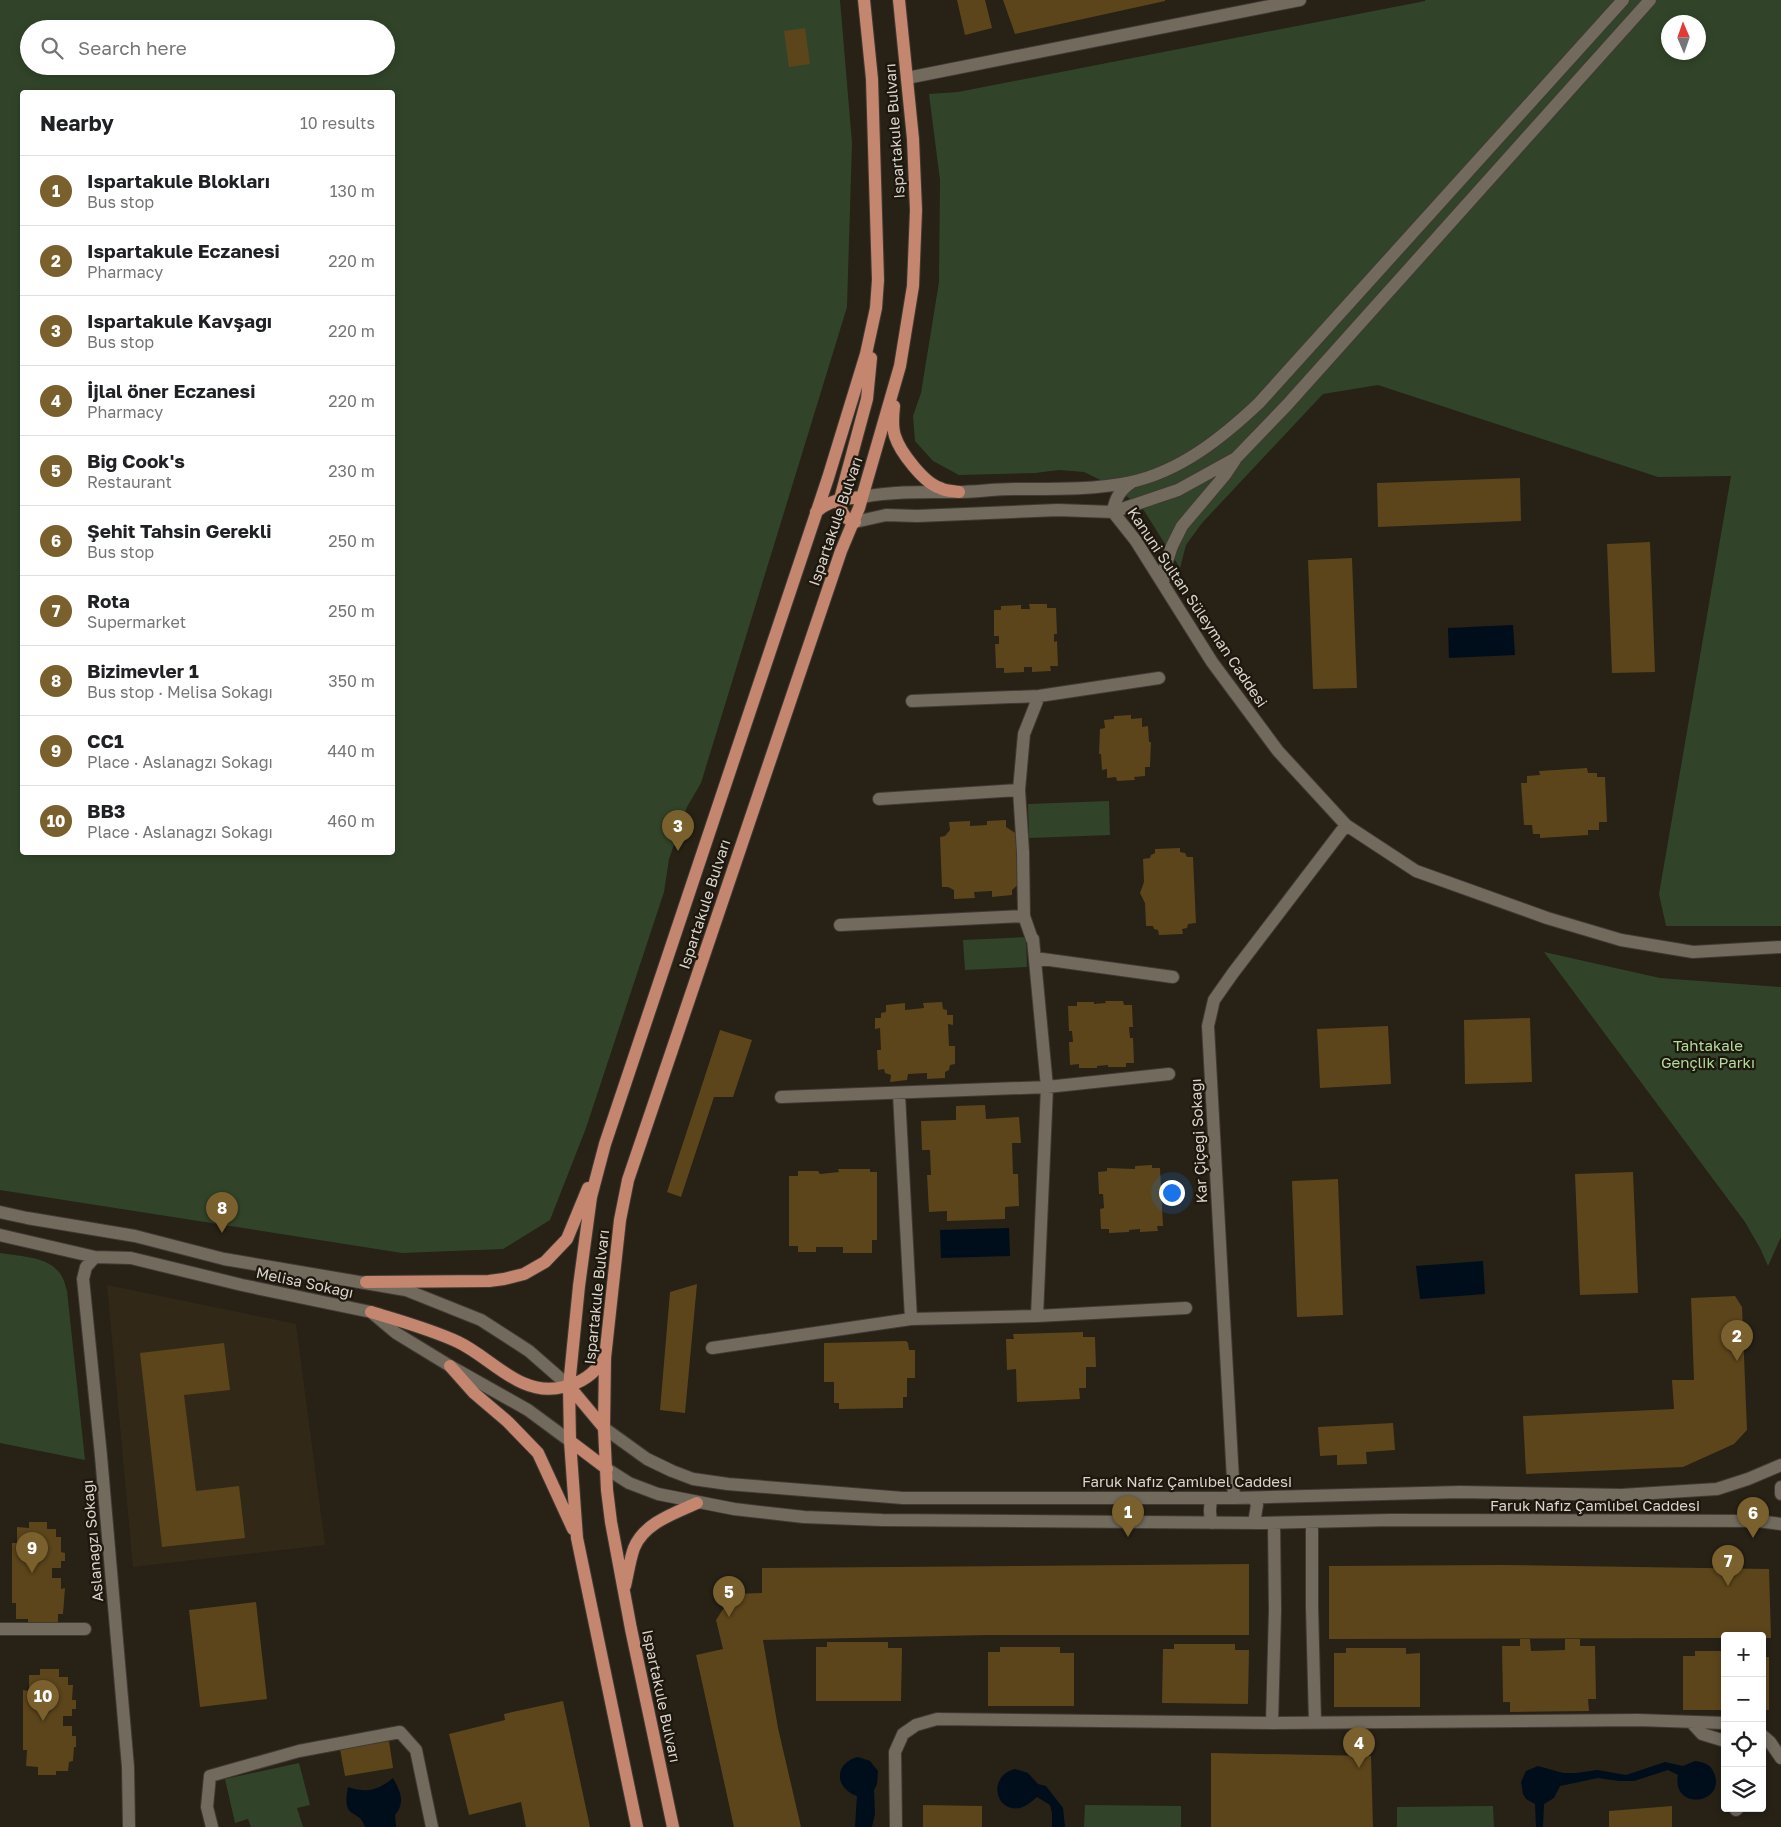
<!DOCTYPE html>
<meta charset="utf-8">
<style>
body{margin:0;font-family:"Golos Text",sans-serif;background:#f2f2f2;color:#202124}
.controls{position:absolute;right:15px;bottom:15px;display:grid;overflow:hidden;border-radius:5px;box-shadow:0 2px 8px #0003}
.controls button{width:45px;height:45px;display:grid;place-items:center;padding:0;border:0;border-bottom:1px solid #e0e0e0;background:#fff;color:#202124;font:25px sans-serif}
.compass{position:absolute;left:1661px;top:15px;width:45px;height:45px;border-radius:50%;background:#fff;box-shadow:0 2px 8px #0003;rotate:358deg}
.you{position:absolute;left:1171px;top:1192px;width:18px;height:18px;margin:-12px;border:4px solid #fff;border-radius:50%;background:#1a73e8;box-shadow:0 0 0 8px #1a73e833}
.badge{display:grid;place-items:center;width:32px;height:32px;border-radius:50%;background:#7a602c;color:#fff;font-size:16px;font-weight:700}
.pin{position:absolute;translate:-50% -41px;filter:drop-shadow(0 1px 2px #0008)}
.pin::after{content:'';position:absolute;top:26px;width:18px;height:15px;background:inherit;clip-path:polygon(0 0,100% 0,50% 100%)}
.list{margin:0;padding:0;list-style:none}
h2{display:flex;justify-content:space-between;align-items:center;height:65px;margin:0;padding:0 20px;font-size:21px}
h2 small{font-size:16px;font-weight:400;color:#757577}
.list li{display:grid;grid-template-columns:32px 1fr auto;gap:15px;align-items:center;box-sizing:border-box;height:70px;padding:0 20px;border-top:1px solid #e0e0e0}
.list b{display:block;font-size:19px;white-space:nowrap}
.list p{margin:0;font-size:16px;white-space:nowrap;color:#757577}
.list em{font-size:16px;font-style:normal;color:#757577}
.icon{flex:none;width:28px;height:28px;fill:none;stroke:currentColor;stroke-width:2;stroke-linecap:round;stroke-linejoin:round}
.map{position:relative;flex:none;width:1781px;height:1827px;overflow:hidden}
.search{position:absolute;background:#fff;box-shadow:0 2px 8px #0003;left:20px;top:20px;width:375px;height:55px;display:flex;align-items:center;gap:12px;box-sizing:border-box;padding:0 18px;border-radius:28px;color:#757577;font-size:19px}
.panel{position:absolute;background:#fff;box-shadow:0 2px 8px #0003;left:20px;top:90px;width:375px;height:765px;border-radius:5px}
.map>svg:first-child{display:block}
.built{fill:#322817}
.green{fill:#314429;fill-rule:evenodd}
.water{fill:#000e1b}
.building{fill:#5c451b}
.lines{fill:none;stroke-linecap:round;stroke-linejoin:round}
.minor-casing{stroke:#403a33;stroke-width:14}
.major-casing{stroke:#403a33;stroke-width:14}
.minor{stroke:#726a5d;stroke-width:12}
.major{stroke:#c4866f;stroke-width:12}
.labels{text-anchor:middle;dominant-baseline:central;stroke-width:4.5;stroke-linejoin:round;paint-order:stroke}
.street-label{font-size:15px;fill:#d8d4cd;stroke:#1e170d}
.park-label{font-size:15px;fill:#b0dc9d;stroke:#1e170d}
</style>
<div class="map">
<svg width="1781" height="1827" viewBox="0 0 1781 1827">
<rect width="100%" height="100%" fill="#272116"/>
<path class="built" d="M 107,1285 L 296,1324 L 325,1545 L 133,1567 Z"/>
<path class="green" d="M 0,0 L 840,0 L 852,143 L 847,307 L 701,783 L 687,807 L 669,859 L 664,892 L 586,1128 L 550,1220 L 503,1249 L 402,1253 L 0,1190 ZM 29,29 L 386,29 L 386,66 L 29,66 ZM 22,92 L 392,92 L 392,852 L 22,852 Z
M 1425,0 L 1781,0 L 1781,926 L 1666,926 L 1659,894 L 1731,476 L 1658,477 L 1378,385 L 1323,394 L 1202,523 L 1186,545 L 1180,568 L 1143,509 L 1113,486 L 1084,472 L 1059,470 L 1035,473 L 959,475 L 933,461 L 915,441 L 913,416 L 921,393 L 939,282 L 940,180 L 929,94 L 958,92 L 1425,1 ZM 1668,22 L 1698,22 L 1698,52 L 1668,52 Z
M 1109,801 L 1110,835 L 1029,838 L 1028,804 Z
M 1026,937 L 1027,967 L 965,970 L 963,940 Z
M 1544,952 L 1660,978 L 1781,987 L 1781,1237 L 1768,1266 L 1760,1248 L 1745,1222 Z
M 0,1253 C 17,1256 44,1256 57,1270 C 63,1275 65,1284 67,1291 L 85,1460 L 0,1443 Z
M 299,1763 L 310,1805 L 297,1808 L 303,1827 L 251,1827 L 248,1819 L 235,1823 L 225,1779 Z
M 1085,1805 L 1181,1806 L 1181,1827 L 1084,1827 Z
M 1493,1806 L 1494,1827 L 1397,1827 L 1397,1807 Z"/>
<path class="water" d="M 1513,625 L 1515,655 L 1449,658 L 1448,628 Z
M 1009,1228 L 1010,1256 L 941,1258 L 940,1230 Z
M 1483,1261 L 1485,1294 L 1420,1299 L 1416,1266 Z
M 858,1757 L 870,1761 L 878,1771 L 877,1784 L 874,1790 L 875,1814 L 872,1827 L 855,1827 L 857,1796 C 834,1788 834,1763 858,1757 Z
M 1695,1761 C 1703,1762 1711,1764 1714,1773 C 1727,1804 1671,1812 1678,1775 L 1668,1770 L 1634,1781 L 1619,1781 L 1598,1778 L 1560,1786 L 1554,1798 L 1544,1804 L 1543,1827 L 1536,1827 L 1535,1804 L 1526,1799 L 1523,1794 L 1521,1782 L 1526,1771 L 1538,1766 L 1563,1773 L 1576,1773 L 1597,1770 L 1626,1775 L 1665,1762 L 1683,1766 Z
M 1015,1769 L 1028,1773 L 1038,1784 L 1046,1786 L 1063,1808 L 1065,1827 L 1052,1827 L 1052,1813 L 1050,1805 L 1037,1797 C 1032,1801 1027,1806 1020,1808 C 995,1813 987,1776 1015,1769 Z
M 393,1778 C 400,1791 406,1802 395,1815 L 396,1827 L 365,1827 C 359,1807 341,1822 348,1787 C 367,1793 377,1791 393,1778 Z"/>
<path class="building" d="M 957,0 L 985,0 L 992,28 L 965,35 Z
M 1003,0 L 1165,0 L 1165,1 L 1015,34 Z
M 805,28 L 810,64 L 789,67 L 784,31 Z
M 1520,478 L 1521,521 L 1378,527 L 1377,483 Z
M 1650,542 L 1655,672 L 1612,673 L 1607,544 Z
M 1352,558 L 1357,688 L 1313,689 L 1308,560 Z
M 1029,604 L 1047,604 L 1047,608 L 1056,608 L 1057,634 L 1054,634 L 1054,642 L 1057,641 L 1058,666 L 1050,666 L 1051,671 L 1032,672 L 1032,667 L 1024,667 L 1024,672 L 1004,673 L 1004,668 L 996,668 L 995,644 L 999,644 L 999,636 L 994,636 L 994,610 L 1001,610 L 1001,606 L 1021,605 L 1021,609 L 1030,609 Z
M 1131,715 L 1131,719 L 1142,718 L 1142,727 L 1148,726 L 1149,742 L 1151,742 L 1150,767 L 1145,767 L 1145,776 L 1134,777 L 1135,780 L 1117,781 L 1116,777 L 1107,778 L 1107,769 L 1102,770 L 1101,754 L 1099,754 L 1100,729 L 1105,728 L 1104,720 L 1114,719 L 1114,716 Z
M 1587,768 L 1588,773 L 1597,773 L 1597,777 L 1605,777 L 1607,822 L 1599,822 L 1599,830 L 1588,830 L 1588,835 L 1540,838 L 1540,834 L 1533,834 L 1532,825 L 1524,825 L 1521,783 L 1527,783 L 1527,776 L 1540,775 L 1539,771 Z
M 1006,820 L 1006,827 L 1017,834 L 1019,884 L 1012,890 L 1012,895 L 992,897 L 992,891 L 974,892 L 975,898 L 954,899 L 954,890 L 948,887 L 942,887 L 940,837 L 945,836 L 950,830 L 949,822 L 970,821 L 970,826 L 987,825 L 987,821 Z
M 1180,848 L 1180,852 L 1185,853 L 1187,857 L 1193,857 L 1196,923 L 1188,924 L 1187,928 L 1182,929 L 1183,934 L 1159,935 L 1158,930 L 1154,929 L 1153,926 L 1146,926 L 1145,903 L 1140,893 L 1144,882 L 1143,859 L 1150,858 L 1151,855 L 1155,853 L 1155,849 Z
M 1105,1001 L 1123,1001 L 1124,1005 L 1132,1005 L 1133,1027 L 1129,1027 L 1130,1038 L 1133,1038 L 1134,1063 L 1126,1063 L 1126,1067 L 1108,1067 L 1108,1065 L 1097,1066 L 1097,1068 L 1079,1068 L 1079,1064 L 1070,1065 L 1069,1042 L 1073,1042 L 1072,1031 L 1069,1031 L 1068,1006 L 1077,1006 L 1077,1002 L 1094,1002 L 1094,1004 L 1106,1003 Z
M 942,1002 L 943,1009 L 947,1010 L 947,1015 L 953,1015 L 953,1025 L 948,1024 L 949,1046 L 955,1046 L 955,1064 L 950,1065 L 949,1070 L 945,1072 L 945,1078 L 927,1079 L 927,1073 L 908,1074 L 907,1080 L 890,1082 L 891,1075 L 885,1073 L 884,1069 L 878,1070 L 877,1050 L 881,1050 L 880,1028 L 875,1029 L 875,1018 L 881,1018 L 881,1013 L 886,1012 L 886,1005 L 905,1003 L 905,1010 L 924,1008 L 923,1003 Z
M 1530,1018 L 1532,1082 L 1465,1084 L 1464,1020 Z
M 1388,1026 L 1391,1084 L 1320,1088 L 1317,1029 Z
M 720,1030 L 752,1040 L 733,1097 L 714,1097 L 681,1197 L 667,1192 Z
M 985,1105 L 986,1119 L 1019,1117 L 1021,1143 L 1012,1143 L 1013,1174 L 1018,1174 L 1019,1206 L 1005,1207 L 1005,1219 L 947,1221 L 947,1211 L 929,1212 L 927,1175 L 931,1175 L 930,1150 L 922,1150 L 921,1121 L 956,1120 L 956,1106 Z
M 1152,1165 L 1152,1168 L 1160,1168 L 1163,1226 L 1157,1226 L 1158,1231 L 1140,1232 L 1140,1229 L 1129,1230 L 1129,1232 L 1109,1233 L 1109,1229 L 1101,1229 L 1100,1209 L 1104,1208 L 1103,1194 L 1099,1194 L 1098,1172 L 1107,1171 L 1107,1168 L 1135,1169 L 1135,1166 Z
M 838,1169 L 870,1169 L 870,1172 L 877,1172 L 877,1240 L 872,1240 L 872,1253 L 843,1253 L 843,1247 L 816,1247 L 816,1252 L 798,1252 L 798,1246 L 789,1246 L 789,1176 L 798,1176 L 798,1171 L 818,1171 L 820,1174 L 839,1172 Z
M 1633,1172 L 1638,1293 L 1580,1295 L 1575,1174 Z
M 1338,1179 L 1343,1315 L 1297,1317 L 1292,1181 Z
M 697,1284 L 685,1413 L 660,1410 L 670,1292 Z
M 1735,1296 L 1742,1307 L 1747,1430 L 1734,1444 L 1683,1467 L 1526,1474 L 1523,1416 L 1674,1409 L 1672,1380 L 1694,1380 L 1691,1298 Z
M 1083,1332 L 1083,1337 L 1095,1337 L 1096,1367 L 1086,1367 L 1086,1388 L 1079,1388 L 1080,1399 L 1017,1402 L 1016,1369 L 1007,1370 L 1006,1339 L 1014,1339 L 1013,1334 Z
M 906,1341 L 908,1343 L 909,1350 L 915,1350 L 915,1378 L 907,1378 L 907,1397 L 903,1397 L 903,1408 L 839,1409 L 839,1403 L 834,1403 L 834,1382 L 824,1382 L 824,1343 Z
M 224,1343 L 230,1390 L 184,1395 L 196,1491 L 239,1486 L 245,1538 L 162,1547 L 140,1353 Z
M 1393,1423 L 1395,1450 L 1366,1452 L 1367,1464 L 1337,1465 L 1337,1455 L 1320,1456 L 1318,1427 Z
M 29,1522 L 47,1522 L 47,1529 L 56,1529 L 56,1537 L 61,1537 L 61,1552 L 65,1553 L 65,1561 L 61,1561 L 61,1568 L 52,1568 L 52,1578 L 61,1578 L 61,1589 L 65,1588 L 63,1614 L 58,1614 L 58,1623 L 28,1628 L 28,1619 L 16,1619 L 16,1603 L 12,1603 L 12,1543 L 17,1543 L 17,1527 L 29,1528 Z
M 1249,1564 L 1249,1635 L 988,1635 L 763,1640 L 778,1728 L 801,1827 L 734,1827 L 696,1655 L 723,1649 L 716,1620 L 733,1594 L 762,1593 L 762,1568 Z
M 1502,1565 L 1769,1569 L 1771,1638 L 1762,1638 L 1762,1636 L 1725,1636 L 1725,1638 L 1329,1639 L 1329,1566 Z
M 256,1602 L 267,1699 L 200,1707 L 189,1610 Z
M 1520,1639 L 1530,1639 L 1531,1651 L 1565,1650 L 1565,1639 L 1580,1639 L 1580,1646 L 1595,1646 L 1596,1699 L 1588,1699 L 1589,1711 L 1510,1712 L 1510,1702 L 1503,1702 L 1502,1646 L 1520,1646 Z
M 827,1642 L 888,1642 L 888,1648 L 902,1648 L 901,1701 L 816,1701 L 816,1647 L 827,1647 Z
M 1174,1644 L 1235,1644 L 1235,1650 L 1249,1650 L 1248,1704 L 1162,1703 L 1163,1649 L 1174,1649 Z
M 1000,1647 L 1060,1647 L 1060,1653 L 1074,1653 L 1074,1706 L 988,1706 L 988,1652 L 1000,1652 Z
M 1346,1648 L 1406,1648 L 1406,1654 L 1420,1653 L 1420,1707 L 1334,1707 L 1334,1653 L 1346,1653 Z
M 1695,1651 L 1725,1651 L 1725,1710 L 1683,1710 L 1683,1656 L 1695,1656 Z
M 1762,1657 L 1769,1657 L 1769,1710 L 1762,1710 Z
M 40,1669 L 59,1669 L 59,1677 L 68,1677 L 68,1685 L 73,1685 L 72,1700 L 76,1700 L 76,1709 L 72,1709 L 72,1716 L 63,1716 L 63,1726 L 72,1726 L 72,1736 L 76,1736 L 76,1747 L 74,1747 L 73,1761 L 69,1762 L 68,1771 L 56,1771 L 56,1775 L 38,1775 L 38,1767 L 26,1766 L 27,1750 L 23,1750 L 23,1690 L 29,1691 L 29,1675 L 40,1675 Z
M 563,1701 L 590,1827 L 526,1827 L 521,1802 L 469,1815 L 449,1734 L 505,1720 L 504,1714 Z
M 389,1741 L 393,1768 L 345,1776 L 340,1749 Z
M 1211,1753 L 1371,1756 L 1373,1827 L 1211,1827 Z
M 923,1805 L 982,1806 L 982,1827 L 923,1827 Z
M 1672,1806 L 1672,1827 L 1609,1827 L 1609,1811 Z"/>
<g class="lines">
<g class="minor-casing">
<path id="minor" d="M 907,78 L 1300,0
M 862,497 C 895,491 924,492 957,492 C 976,492 995,489 1014,489 C 1051,489 1095,490 1131,482 C 1181,471 1223,437 1259,403 L 1623,0
M 1113,512 L 1136,541 L 1212,662 L 1278,751 L 1346,825 L 1416,871 L 1547,918 L 1621,940 L 1693,952 L 1781,947
M 1113,512 C 1115,498 1120,490 1132,482
M 855,522 L 886,515 L 917,516 L 1058,510 L 1113,512 L 1178,490 L 1236,458 L 1287,405 L 1650,0
M 1163,583 L 1165,567 L 1172,546 L 1182,526 L 1225,475 L 1235,460
M 912,701 L 1039,696 L 1159,678
M 879,799 L 1019,790
M 1024,916 L 1023,852 L 1019,790 L 1024,734 L 1039,696
M 840,925 L 1024,916 L 1032,939 L 1033,939 L 1047,1087 L 1037,1316
M 1035,958 L 1173,977
M 899,1094 L 911,1319
M 781,1097 L 1047,1087 L 1169,1074
M 0,1212 L 27,1218 L 135,1236 L 224,1259 L 406,1290 L 481,1320 L 529,1351 L 569,1386
M 0,1235 L 95,1257 L 131,1258 L 242,1285 L 371,1312 L 396,1333 L 450,1366 L 528,1410 L 570,1441
M 95,1257 L 86,1267 L 83,1279 L 101,1456 L 128,1767 L 129,1827
M 712,1348 L 911,1319 L 1037,1316 L 1186,1308
M 604,1428 L 647,1459 L 672,1471 L 693,1479 L 728,1484 L 903,1498 L 1234,1498 L 1460,1492 L 1621,1495 L 1717,1489 L 1748,1479 L 1781,1465
M 607,1469 L 629,1483 L 658,1494 L 734,1509 L 804,1517 L 882,1520 L 1259,1523 L 1390,1520 L 1758,1521 L 1781,1524
M 1781,1487 L 1781,1494
M 1212,1498 C 1209,1507 1209,1514 1212,1523
M 1234,1498 L 1208,1026 L 1214,1000 L 1233,973 L 1346,825
M 1254,1498 L 1257,1505 L 1254,1523
M 1312,1522 L 1312,1607 L 1315,1722
M 0,1629 L 85,1629
M 1691,1722 L 1702,1734 L 1725,1741
M 1272,1723 L 1275,1610 L 1274,1523
M 1762,1735 L 1770,1742 L 1781,1758
M 1736,1810 L 1738,1808
M 212,1827 L 207,1807 L 210,1776 L 299,1751 L 400,1732 L 416,1750 L 432,1827
M 896,1827 L 895,1752 L 903,1734 L 916,1725 L 937,1719 L 1272,1723 L 1638,1720 L 1725,1723"/>
</g>
<g class="major-casing">
<path id="major" d="M 894,406 C 893,415 892,427 895,436 C 900,452 924,483 940,488 C 945,491 953,491 959,492
M 816,512 C 831,499 843,499 862,497
M 855,522 C 843,519 840,510 840,499 L 867,399 L 871,358
M 366,1282 L 489,1281 L 504,1279 L 524,1274 L 545,1262 L 567,1239 L 588,1188
M 371,1312 C 400,1321 430,1329 458,1342 C 492,1358 521,1398 563,1387 C 582,1383 594,1374 605,1358
M 450,1366 L 474,1393 L 508,1422 L 538,1453 L 573,1529
M 569,1386 L 604,1428
M 570,1441 L 607,1469
M 625,1586 C 628,1573 630,1559 634,1548 C 644,1523 675,1513 697,1503
M 637,1827 L 577,1538 L 570,1441 L 569,1386 L 579,1286 L 591,1197 L 605,1144 L 828,478 L 866,354 L 876,308 L 878,280 L 872,79 L 864,0
M 673,1827 L 631,1629 L 611,1522 L 607,1490 L 604,1428 L 605,1358 L 620,1220 L 628,1180 L 841,551 L 859,508 L 900,366 L 913,286 L 916,210 L 913,139 L 899,0"/>
</g>
<use href="#minor" class="minor"/>
<use href="#major" class="major"/>
</g>
<g class="labels">
<g class="street-label">
<text transform="translate(894 131) rotate(-94)">Ispartakule Bulvarı</text>
<text transform="translate(835 521) rotate(-71)">Ispartakule Bulvarı</text>
<text transform="translate(1198 607) rotate(56)">Kanuni Sultan Süleyman Caddesi</text>
<text transform="translate(704 904) rotate(-72)">Ispartakule Bulvarı</text>
<text transform="translate(1198 1141) rotate(-93)">Kar Çiçeği Sokağı</text>
<text transform="translate(305 1282) rotate(12)">Melisa Sokağı</text>
<text transform="translate(596 1297) rotate(-84)">Ispartakule Bulvarı</text>
<text x="1187" y="1481">Faruk Nafız Çamlıbel Caddesi</text>
<text x="1595" y="1505">Faruk Nafız Çamlıbel Caddesi</text>
<text transform="translate(92 1541) rotate(-95)">Aslanağzı Sokağı</text>
<text transform="translate(662 1696) rotate(78)">Ispartakule Bulvarı</text>
</g>
<g class="park-label">
<text x="1708" y="1045">Tahtakale<tspan x="1708" dy="17">Gençlik Parkı</tspan></text>
</g>
</g>
</svg>
<div class="controls">
<button>+</button>
<button>−</button>
<button><svg class="icon" aria-label="locate" viewBox="0 0 24 24"><circle cx="12" cy="12" r="6"/><path d="M12 2v4M12 18v4M2 12h4M18 12h4"/></svg></button>
<button><svg class="icon" aria-label="layers" viewBox="0 0 24 24"><path d="M12 4l9 5-9 5-9-5zM3 14l9 5 9-5"/></svg></button>
</div>
<svg class="compass" viewBox="-18 -18 36 36"><path d="M0-13l5 13h-10z" fill="#e53935"/><path d="M0 13l5-13h-10z" fill="#757577"/></svg>
<div class="you"></div>
<div class="pin badge" style="left:1128px;top:1537px">1</div>
<div class="pin badge" style="left:1737px;top:1361px">2</div>
<div class="pin badge" style="left:678px;top:851px">3</div>
<div class="pin badge" style="left:1359px;top:1768px">4</div>
<div class="pin badge" style="left:729px;top:1617px">5</div>
<div class="pin badge" style="left:1753px;top:1538px">6</div>
<div class="pin badge" style="left:1728px;top:1586px">7</div>
<div class="pin badge" style="left:222px;top:1233px">8</div>
<div class="pin badge" style="left:32px;top:1573px">9</div>
<div class="pin badge" style="left:43px;top:1721px">10</div>
<div class="search"><svg class="icon" aria-label="search" viewBox="0 0 24 24"><circle cx="10" cy="10" r="6"/><path d="M15 15l6 6"/></svg>Search here</div>
<section class="panel">
<h2>Nearby<small>10 results</small></h2>
<ul class="list">
<li><span class="badge">1</span><div><b>Ispartakule Blokları</b><p>Bus stop</p></div><em>130 m</em></li>
<li><span class="badge">2</span><div><b>Ispartakule Eczanesi</b><p>Pharmacy</p></div><em>220 m</em></li>
<li><span class="badge">3</span><div><b>Ispartakule Kavşağı</b><p>Bus stop</p></div><em>220 m</em></li>
<li><span class="badge">4</span><div><b>İjlal öner Eczanesi</b><p>Pharmacy</p></div><em>220 m</em></li>
<li><span class="badge">5</span><div><b>Big Cook's</b><p>Restaurant</p></div><em>230 m</em></li>
<li><span class="badge">6</span><div><b>Şehit Tahsin Gerekli</b><p>Bus stop</p></div><em>250 m</em></li>
<li><span class="badge">7</span><div><b>Rota</b><p>Supermarket</p></div><em>250 m</em></li>
<li><span class="badge">8</span><div><b>Bizimevler 1</b><p>Bus stop · Melisa Sokağı</p></div><em>350 m</em></li>
<li><span class="badge">9</span><div><b>CC1</b><p>Place · Aslanağzı Sokağı</p></div><em>440 m</em></li>
<li><span class="badge">10</span><div><b>BB3</b><p>Place · Aslanağzı Sokağı</p></div><em>460 m</em></li>
</ul>
</section>
</div>
